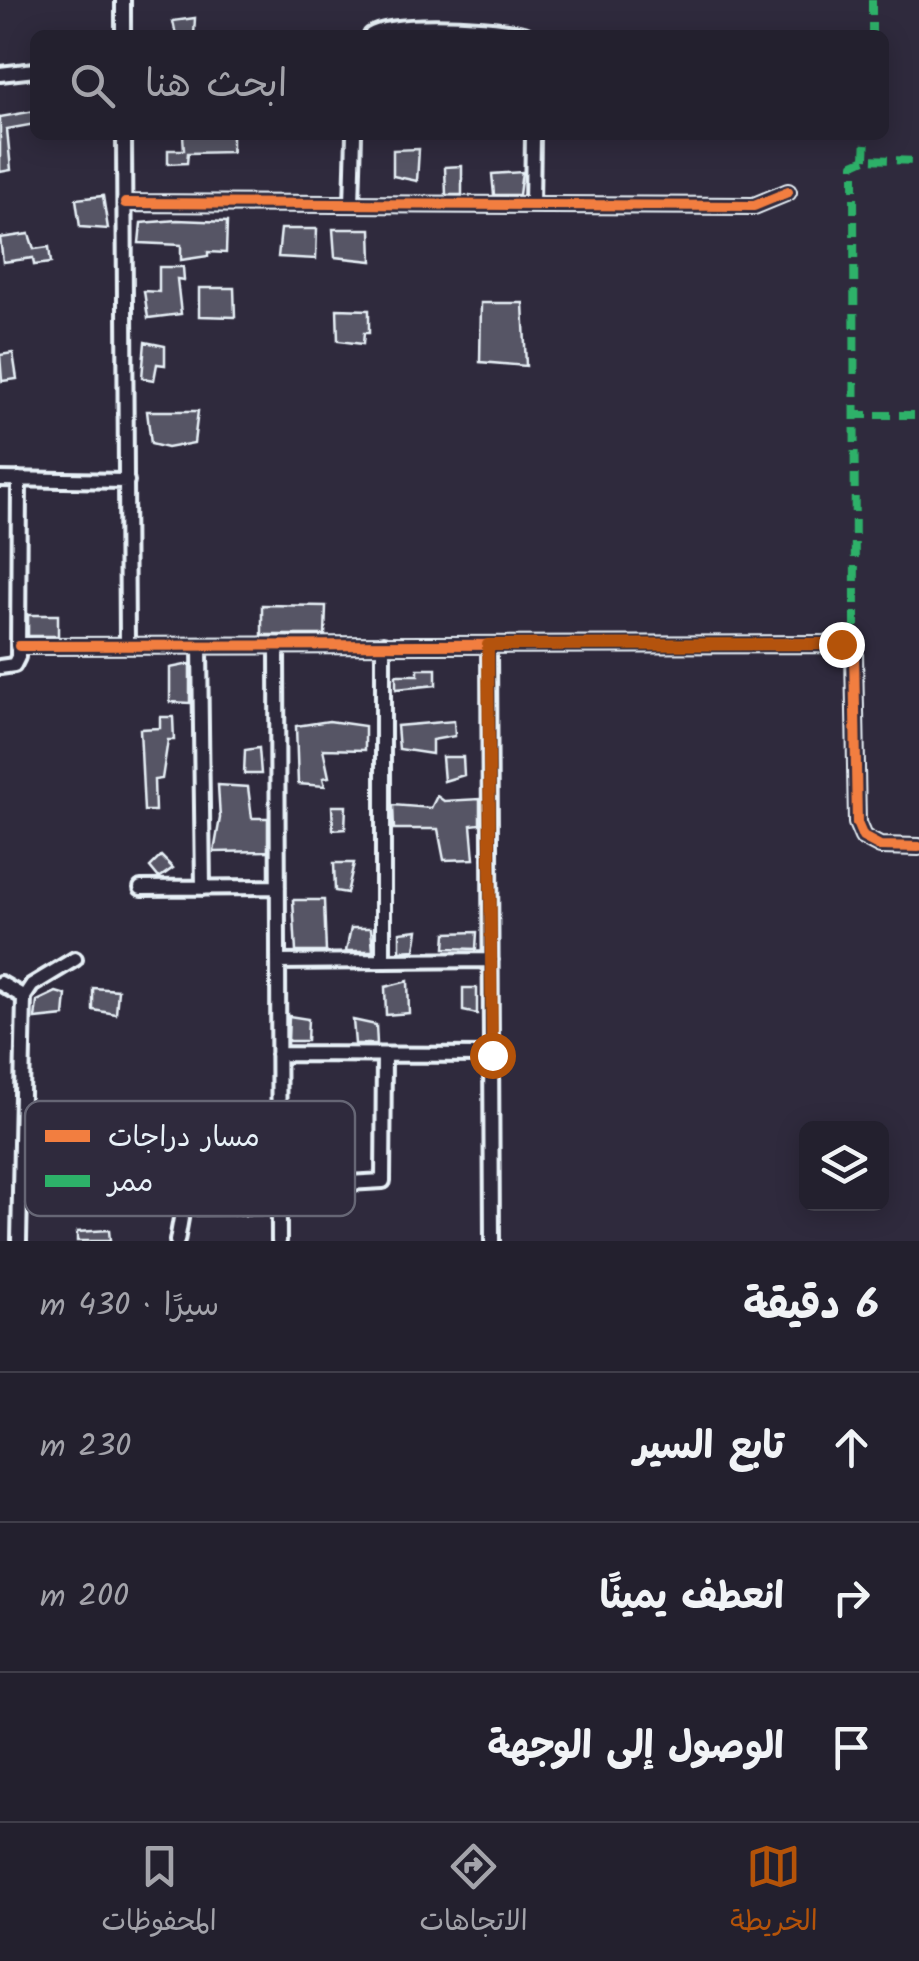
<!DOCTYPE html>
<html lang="ar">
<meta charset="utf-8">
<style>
body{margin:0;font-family:Kalam,"Playpen Sans Arabic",sans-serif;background:#2f2d3a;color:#f1f3f6;direction:rtl}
.controls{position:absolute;right:30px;bottom:30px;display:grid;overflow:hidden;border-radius:15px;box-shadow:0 5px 25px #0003}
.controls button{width:90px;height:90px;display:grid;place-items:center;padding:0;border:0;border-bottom:2px solid #403e4a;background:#23202e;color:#f1f3f6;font:50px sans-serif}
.stop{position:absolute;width:30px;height:30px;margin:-22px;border:8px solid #b45309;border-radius:50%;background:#fff}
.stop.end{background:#b45309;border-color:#fff;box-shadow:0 2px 10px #0008}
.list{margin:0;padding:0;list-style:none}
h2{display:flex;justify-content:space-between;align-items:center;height:130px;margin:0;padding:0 40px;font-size:42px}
h2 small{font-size:32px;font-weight:400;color:#a3a3aa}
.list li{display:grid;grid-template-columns:65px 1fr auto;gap:30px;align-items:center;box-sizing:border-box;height:150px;padding:0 40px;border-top:2px solid #403e4a}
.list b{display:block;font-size:38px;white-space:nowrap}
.list em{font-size:32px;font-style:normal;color:#a3a3aa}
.icon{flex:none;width:55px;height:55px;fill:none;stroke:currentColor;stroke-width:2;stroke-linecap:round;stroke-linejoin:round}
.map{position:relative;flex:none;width:919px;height:1241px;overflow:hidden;direction:ltr}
.search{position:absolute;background:#23202e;box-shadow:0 5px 25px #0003;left:30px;right:30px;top:30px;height:110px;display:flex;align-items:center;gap:25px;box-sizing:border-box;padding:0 35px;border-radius:15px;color:#a3a3aa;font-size:38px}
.sheet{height:580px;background:#23202e}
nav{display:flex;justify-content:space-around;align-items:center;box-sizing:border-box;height:140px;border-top:2px solid #403e4a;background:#23202e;font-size:28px;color:#a3a3aa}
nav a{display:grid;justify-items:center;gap:5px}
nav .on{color:#b45309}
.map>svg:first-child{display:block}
.building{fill:#575565;stroke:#e8f1f8;stroke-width:2.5}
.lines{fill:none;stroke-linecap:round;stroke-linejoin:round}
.minor-casing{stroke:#e8f1f8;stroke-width:20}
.minor{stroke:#2f2a3d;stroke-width:12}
.quiet{stroke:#2db169;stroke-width:8;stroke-dasharray:15 8;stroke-linecap:butt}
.cycleway-casing{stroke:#2f2a3d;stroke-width:16}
.cycleway{stroke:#f27e40;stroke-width:10}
.route{stroke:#b45309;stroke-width:12}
.key{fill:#2f2a3d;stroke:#666675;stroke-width:2.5}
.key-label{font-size:28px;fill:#e8f1f8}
</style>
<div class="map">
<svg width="919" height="1241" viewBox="0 0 919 1241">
<rect width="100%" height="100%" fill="#2f2a3d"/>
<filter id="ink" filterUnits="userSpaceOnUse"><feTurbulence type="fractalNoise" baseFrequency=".01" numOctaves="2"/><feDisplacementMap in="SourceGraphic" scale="20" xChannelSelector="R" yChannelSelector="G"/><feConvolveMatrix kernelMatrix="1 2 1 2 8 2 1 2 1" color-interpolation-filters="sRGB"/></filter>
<g filter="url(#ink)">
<path class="building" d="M 195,18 L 194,35 L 176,35 L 173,21 Z
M 35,111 L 35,124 L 7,129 L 11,170 L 0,172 L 0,117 Z
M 183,135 L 232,135 L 232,152 L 188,153 L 187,163 L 168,164 L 168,150 L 184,150 Z
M 419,149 L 417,181 L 393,176 L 393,150 Z
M 462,166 L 462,195 L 446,195 L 445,167 Z
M 522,172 L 519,195 L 494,195 L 492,174 Z
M 103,196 L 108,229 L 80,227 L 76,199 Z
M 177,220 L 227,222 L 226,253 L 208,252 L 208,256 L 181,260 L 181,245 L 139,243 L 141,223 Z
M 281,229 L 317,229 L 316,259 L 278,257 Z
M 333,229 L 371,229 L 372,261 L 335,257 Z
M 29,234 L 34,249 L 49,247 L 51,263 L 34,265 L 33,258 L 3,262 L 0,238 Z
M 159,267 L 183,267 L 184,280 L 177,279 L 181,314 L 148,318 L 144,291 L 159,292 Z
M 199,288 L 234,288 L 235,317 L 199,316 Z
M 481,303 L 523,303 L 526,366 L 480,362 Z
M 337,309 L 369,310 L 369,333 L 364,333 L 363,344 L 338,341 Z
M 145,342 L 165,346 L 165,365 L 157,364 L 154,380 L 142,378 Z
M 13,353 L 17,379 L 2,381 L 0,355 Z
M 147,411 L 198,411 L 194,443 L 167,448 L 151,444 Z
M 262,605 L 326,606 L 325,635 L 262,635 Z
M 28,615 L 58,615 L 58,636 L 28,636 Z
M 190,664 L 190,703 L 170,702 L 170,668 Z
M 418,669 L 436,669 L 436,685 L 396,689 L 396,675 L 418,675 Z
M 160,717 L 173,717 L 174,740 L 168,740 L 162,779 L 154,780 L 155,811 L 144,811 L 140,729 L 160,728 Z
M 329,721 L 365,726 L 365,750 L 323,749 L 329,777 L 323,778 L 325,786 L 298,784 L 296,726 Z
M 454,721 L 455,736 L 432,740 L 432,754 L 399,749 L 397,726 Z
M 259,748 L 261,774 L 244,774 L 245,750 Z
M 442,757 L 463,757 L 464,775 L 444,781 Z
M 218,785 L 248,787 L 252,818 L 268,818 L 268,851 L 214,852 L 220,818 Z
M 437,796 L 444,801 L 480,799 L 480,824 L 471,825 L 474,859 L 444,860 L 438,829 L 394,829 L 393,805 L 431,808 Z
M 332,806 L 346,806 L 345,829 L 333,830 Z
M 161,856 L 173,868 L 159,878 L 150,867 Z
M 334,863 L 354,863 L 347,893 L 335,891 Z
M 293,900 L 324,900 L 326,952 L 296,952 Z
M 351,928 L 371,928 L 373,951 L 346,951 Z
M 418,930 L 415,950 L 400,951 L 400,932 Z
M 477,932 L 476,949 L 445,948 L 446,933 Z
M 408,981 L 409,1013 L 386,1015 L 385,987 Z
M 93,988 L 118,990 L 116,1014 L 93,1010 Z
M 463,988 L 477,988 L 477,1014 L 463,1011 Z
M 56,992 L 66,995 L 64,1016 L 35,1019 L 37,1001 Z
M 289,1016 L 308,1019 L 307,1041 L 288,1041 Z
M 353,1020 L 376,1025 L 377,1044 L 355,1044 Z
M 109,1230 L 110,1241 L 77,1241 L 77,1232 Z"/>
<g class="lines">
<g class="minor-casing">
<path id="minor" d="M 123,35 L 123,0
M 371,35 C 392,21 501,26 526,35
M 0,74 L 35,70
M 124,135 L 127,644
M 125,203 L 754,206 L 788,192
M 352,204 L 354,135
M 532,205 L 533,135
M 0,479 L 127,481
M 383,644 L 383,961
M 489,645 L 492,1241
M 19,646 L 841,644 L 854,653 L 857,823 L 863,837 L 880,846 L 919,847
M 277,646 L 279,1241
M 200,647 L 203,888
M 0,667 L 14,665 L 18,657 L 19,479
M 141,888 L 278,887
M 278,962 L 491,960
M 0,983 L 24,997
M 278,1054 L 492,1055
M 279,1187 L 383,1181 L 384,1055
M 19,1241 L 24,997 L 32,985 L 75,959
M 177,1241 L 183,1207 L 279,1206"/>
</g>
<use href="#minor" class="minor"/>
<path class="quiet" d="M 872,0 L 872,35
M 865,159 L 866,135
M 853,415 L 919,415
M 855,627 L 854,164 L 865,159 L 919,161"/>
<g class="cycleway-casing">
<path id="cycleway" d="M 125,203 L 754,206 L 788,192
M 19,646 L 841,644 L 854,653 L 857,823 L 863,837 L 880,846 L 919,847"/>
</g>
<use href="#cycleway" class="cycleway"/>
</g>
</g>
<g class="lines" filter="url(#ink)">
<path class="route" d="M 492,1055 L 488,645 L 841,644"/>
</g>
<rect x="25" y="1101" width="330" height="115" rx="15" class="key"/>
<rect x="45" y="1130" width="45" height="12" fill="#f27e40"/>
<rect x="45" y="1175" width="45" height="12" fill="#2db169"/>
<g class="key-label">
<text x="108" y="1146">مسار دراجات</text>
<text x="108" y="1191">ممر</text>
</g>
</svg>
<div class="controls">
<button><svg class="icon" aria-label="layers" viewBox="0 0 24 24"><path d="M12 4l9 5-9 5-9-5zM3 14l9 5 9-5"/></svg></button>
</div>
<div class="stop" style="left:492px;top:1055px"></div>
<div class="stop end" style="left:841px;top:644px"></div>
<div class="search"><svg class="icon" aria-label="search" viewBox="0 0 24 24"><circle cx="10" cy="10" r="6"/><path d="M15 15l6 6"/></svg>ابحث هنا</div>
</div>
<section class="sheet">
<h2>6 دقيقة<small>سيرًا · 430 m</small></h2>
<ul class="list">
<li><svg class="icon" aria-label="ahead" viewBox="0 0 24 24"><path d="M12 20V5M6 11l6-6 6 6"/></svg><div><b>تابع السير</b></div><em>230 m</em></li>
<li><svg class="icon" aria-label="right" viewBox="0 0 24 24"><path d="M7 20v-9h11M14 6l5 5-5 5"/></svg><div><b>انعطف يمينًا</b></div><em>200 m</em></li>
<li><svg class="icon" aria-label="arrive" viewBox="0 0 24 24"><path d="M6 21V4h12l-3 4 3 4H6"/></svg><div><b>الوصول إلى الوجهة</b></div></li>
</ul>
</section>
<nav>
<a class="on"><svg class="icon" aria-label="map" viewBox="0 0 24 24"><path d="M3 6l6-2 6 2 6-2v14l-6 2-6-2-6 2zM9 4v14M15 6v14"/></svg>الخريطة</a>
<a><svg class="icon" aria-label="directions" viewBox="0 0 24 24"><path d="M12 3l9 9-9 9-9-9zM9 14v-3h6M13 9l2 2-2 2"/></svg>الاتجاهات</a>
<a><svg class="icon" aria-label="saved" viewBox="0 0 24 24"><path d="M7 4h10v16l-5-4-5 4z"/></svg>المحفوظات</a>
</nav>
